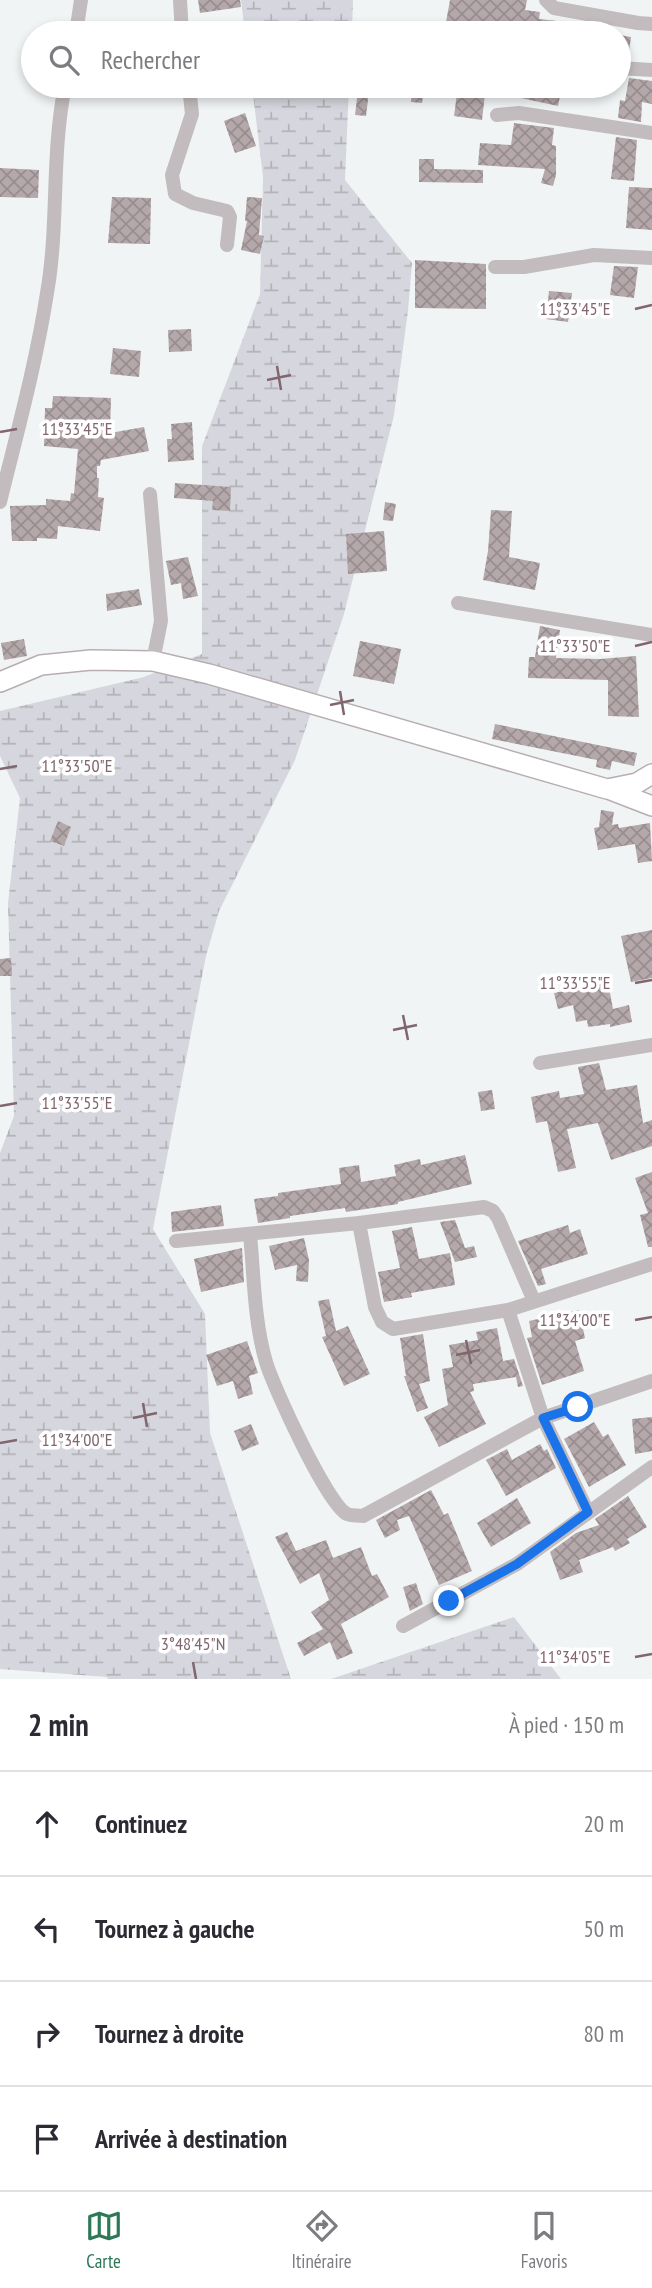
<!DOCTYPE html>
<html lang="fr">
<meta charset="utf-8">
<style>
body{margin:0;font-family:"PT Sans Narrow",sans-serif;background:#f2f2f3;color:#2b2b33}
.stop{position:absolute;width:21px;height:21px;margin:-16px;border:5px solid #1a73e8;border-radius:50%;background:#fff}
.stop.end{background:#1a73e8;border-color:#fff;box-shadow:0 2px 7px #0008}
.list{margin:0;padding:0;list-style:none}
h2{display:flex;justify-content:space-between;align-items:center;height:91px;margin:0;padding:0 28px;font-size:30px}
h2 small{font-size:23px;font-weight:400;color:#7c7c81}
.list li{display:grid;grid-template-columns:46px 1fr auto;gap:21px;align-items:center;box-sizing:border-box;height:105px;padding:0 28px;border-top:2px solid #e1e1e2}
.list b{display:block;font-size:26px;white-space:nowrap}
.list em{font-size:23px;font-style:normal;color:#7c7c81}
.icon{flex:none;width:38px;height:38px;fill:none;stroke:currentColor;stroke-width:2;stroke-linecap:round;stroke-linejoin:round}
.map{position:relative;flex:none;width:652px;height:1679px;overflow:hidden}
.search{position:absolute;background:#fff;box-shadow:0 4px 10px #0003;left:21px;right:21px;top:21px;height:77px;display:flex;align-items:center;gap:18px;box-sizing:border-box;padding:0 24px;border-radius:38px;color:#7c7c81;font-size:26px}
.sheet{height:511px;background:#fff}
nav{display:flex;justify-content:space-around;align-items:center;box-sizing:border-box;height:98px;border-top:2px solid #e1e1e2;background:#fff;font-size:19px;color:#7c7c81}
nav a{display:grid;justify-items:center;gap:4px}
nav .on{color:#2d7857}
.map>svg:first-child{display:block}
.wetland{fill:url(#wetland-marsh)}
.building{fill:url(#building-cross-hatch)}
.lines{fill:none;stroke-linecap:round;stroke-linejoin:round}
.secondary-casing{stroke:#b8aeb1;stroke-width:22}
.street{stroke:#c3bcbe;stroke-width:14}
.secondary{stroke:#fff;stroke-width:19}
.route{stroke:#1a73e8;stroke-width:9}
.ticks{fill:none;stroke:#81666e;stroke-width:2.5}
.ticks-label{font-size:18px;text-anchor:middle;fill:#81666e;stroke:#fff;stroke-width:7;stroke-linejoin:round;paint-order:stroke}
</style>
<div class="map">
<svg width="652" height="1679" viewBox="0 0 652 1679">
<defs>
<pattern id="wetland-marsh" width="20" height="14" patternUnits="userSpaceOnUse" patternTransform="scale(1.75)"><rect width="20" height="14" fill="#d6d7de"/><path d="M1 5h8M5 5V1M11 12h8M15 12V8" fill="none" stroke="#b3b2b8"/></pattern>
<pattern id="building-cross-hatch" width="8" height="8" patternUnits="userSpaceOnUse" patternTransform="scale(1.75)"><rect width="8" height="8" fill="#b4a8ab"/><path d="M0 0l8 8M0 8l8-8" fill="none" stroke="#988d8f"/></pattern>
</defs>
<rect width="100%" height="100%" fill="#f1f4f5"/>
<path class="wetland" d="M 241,0 L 353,0 L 352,33 L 245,33 Z
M 252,86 L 349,86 L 345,180 L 412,263 L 408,311 L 394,415 L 344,614 L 295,760 L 219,911 L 206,956 L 153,1229 L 205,1314 L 210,1433 L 291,1679 L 108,1679 L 107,1677 L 0,1669 L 0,1153 L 14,1116 L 8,903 L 20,798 L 0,756 L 0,711 L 144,677 L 202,654 L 202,446 L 260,294 L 263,177 Z
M 514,1617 L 561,1679 L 331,1679 Z"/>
<path class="building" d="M 198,0 L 240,0 L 241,7 L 200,13 Z
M 450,0 L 527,0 L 525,10 L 540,12 L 539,19 L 602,26 L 602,33 L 444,33 Z
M 619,35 L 631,37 L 628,59 L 619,58 Z
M 629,78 L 652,81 L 652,104 L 642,102 L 641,122 L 618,118 L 620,100 L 625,101 Z
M 458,86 L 486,86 L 482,120 L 454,116 Z
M 523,86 L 562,86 L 558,106 L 521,98 Z
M 412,88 L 424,89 L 422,103 L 411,102 Z
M 358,90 L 369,91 L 366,116 L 355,115 Z
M 245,113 L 256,146 L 235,153 L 224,121 Z
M 514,123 L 554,128 L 552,145 L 556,146 L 556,175 L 553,186 L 541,183 L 545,169 L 478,165 L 480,143 L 511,145 Z
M 616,137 L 637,140 L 634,181 L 611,179 Z
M 419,159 L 434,159 L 434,169 L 483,170 L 483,183 L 419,182 Z
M 0,168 L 39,170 L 38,198 L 0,197 Z
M 629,187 L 652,188 L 652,230 L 626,228 Z
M 112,197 L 151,198 L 150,244 L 108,243 Z
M 247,197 L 262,198 L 259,235 L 264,236 L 260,254 L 241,250 L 247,221 L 245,221 Z
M 415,260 L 486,264 L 486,309 L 415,308 Z
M 614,266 L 638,267 L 634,298 L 610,295 Z
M 549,291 L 572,293 L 568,322 L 546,319 Z
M 191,329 L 192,351 L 169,352 L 168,330 Z
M 113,348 L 141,351 L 139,377 L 110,374 Z
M 53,396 L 111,398 L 110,433 L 144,427 L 149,451 L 101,460 L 100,466 L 97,466 L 97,478 L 99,478 L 98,497 L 104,498 L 100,531 L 58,526 L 57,539 L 37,538 L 37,541 L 12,541 L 10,506 L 46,505 L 46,499 L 70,501 L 71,493 L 74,494 L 78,449 L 44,446 L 45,408 L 52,408 Z
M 192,422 L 194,460 L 168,462 L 167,439 L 172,439 L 171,424 Z
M 175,483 L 231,487 L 230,511 L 212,510 L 213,501 L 174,498 Z
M 385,502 L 396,504 L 393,521 L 383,520 Z
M 491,510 L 512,511 L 509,557 L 540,563 L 535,590 L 483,580 L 488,551 Z
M 384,531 L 387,571 L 348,574 L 346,534 Z
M 188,557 L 198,596 L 183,599 L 181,583 L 171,585 L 166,561 Z
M 139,589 L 142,605 L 107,611 L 106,594 Z
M 540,626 L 560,630 L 556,658 L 600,659 L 636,656 L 639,717 L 608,716 L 608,680 L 528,678 L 529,657 L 535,657 Z
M 24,639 L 27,656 L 4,660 L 1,643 Z
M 360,641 L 401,649 L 394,684 L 353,676 Z
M 495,724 L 637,753 L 634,766 L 612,761 L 610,770 L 596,767 L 597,760 L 492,739 Z
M 601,810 L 614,812 L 612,825 L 618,824 L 619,828 L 650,823 L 652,861 L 638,863 L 635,844 L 598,850 L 594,828 L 599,827 Z
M 58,821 L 71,827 L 64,846 L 50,841 Z
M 652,930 L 652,978 L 631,982 L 621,936 Z
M 11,958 L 12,976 L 0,976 L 0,959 Z
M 608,982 L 613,1009 L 629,1005 L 632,1022 L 610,1027 L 610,1024 L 588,1027 L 587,1020 L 576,1022 L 573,1005 L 558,1009 L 554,993 Z
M 599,1063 L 606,1090 L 637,1085 L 643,1123 L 652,1120 L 652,1146 L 611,1160 L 598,1123 L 567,1129 L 576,1168 L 558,1172 L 547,1121 L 536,1123 L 531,1097 L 559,1091 L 560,1098 L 584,1094 L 578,1067 Z
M 492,1090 L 495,1109 L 481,1111 L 478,1092 Z
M 465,1155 L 472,1184 L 398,1202 L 398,1204 L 346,1212 L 345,1208 L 290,1216 L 290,1218 L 258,1223 L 254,1199 L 278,1196 L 278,1193 L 341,1184 L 339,1168 L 359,1165 L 361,1182 L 396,1176 L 394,1165 L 420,1159 L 421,1165 Z
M 652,1172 L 652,1247 L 648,1247 L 640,1215 L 648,1213 L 635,1178 Z
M 221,1205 L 224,1226 L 172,1232 L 171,1212 Z
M 455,1220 L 465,1248 L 474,1246 L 477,1257 L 455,1262 L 440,1222 Z
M 568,1225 L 570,1233 L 580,1229 L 588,1254 L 541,1269 L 546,1284 L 538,1286 L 518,1241 Z
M 412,1227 L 419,1259 L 450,1253 L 455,1285 L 411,1293 L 412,1297 L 384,1302 L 378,1272 L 400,1268 L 392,1231 Z
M 304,1238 L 309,1260 L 308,1282 L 296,1281 L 297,1265 L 275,1270 L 269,1246 Z
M 242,1248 L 244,1282 L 201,1292 L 194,1259 Z
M 329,1299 L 336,1331 L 348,1326 L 370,1374 L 344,1386 L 322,1337 L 326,1336 L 318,1301 Z
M 579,1310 L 585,1338 L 575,1341 L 584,1371 L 542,1385 L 527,1338 L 532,1337 L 529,1321 Z
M 497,1328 L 503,1361 L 514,1359 L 523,1386 L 518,1387 L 516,1377 L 473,1384 L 474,1391 L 470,1392 L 486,1424 L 439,1447 L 424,1417 L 448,1405 L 442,1369 L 453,1367 L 449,1345 L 478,1340 L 476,1332 Z
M 423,1334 L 430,1381 L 419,1384 L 428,1408 L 417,1412 L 404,1376 L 406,1376 L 400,1338 Z
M 247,1341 L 258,1373 L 249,1376 L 253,1394 L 238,1399 L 233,1381 L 217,1386 L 206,1355 Z
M 652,1417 L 652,1451 L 635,1454 L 632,1419 Z
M 594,1422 L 603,1437 L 608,1434 L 626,1465 L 589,1487 L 564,1439 Z
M 251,1424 L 259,1444 L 242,1451 L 234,1431 Z
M 540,1444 L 544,1451 L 547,1449 L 556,1468 L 506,1496 L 486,1460 L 507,1449 L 512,1460 Z
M 431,1490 L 444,1515 L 448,1513 L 472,1571 L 439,1585 L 409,1516 L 397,1520 L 400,1530 L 385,1538 L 376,1520 Z
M 628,1496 L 647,1527 L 627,1539 L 630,1543 L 615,1551 L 613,1547 L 579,1560 L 583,1572 L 560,1580 L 550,1552 L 576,1533 L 599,1525 L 595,1519 Z
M 517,1498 L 531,1523 L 491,1547 L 477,1523 Z
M 287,1532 L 296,1551 L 326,1540 L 333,1558 L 361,1547 L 372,1576 L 377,1574 L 389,1597 L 341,1624 L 353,1653 L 337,1660 L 330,1642 L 304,1656 L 297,1643 L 323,1629 L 311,1612 L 329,1600 L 319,1573 L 300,1584 L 275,1537 Z
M 416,1583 L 423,1604 L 410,1611 L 403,1587 Z"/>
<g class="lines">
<g class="secondary-casing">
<path id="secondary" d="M 0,682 L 41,665 L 91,660 L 153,661 L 209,674 L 607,789 L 637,783 L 652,774
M 608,789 L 652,806"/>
</g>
<path class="street" d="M 180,0 L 182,33
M 546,0 L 554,8 L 638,23 L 652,24
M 76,33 L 81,0
M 619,68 L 652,70
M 189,86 L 192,114 L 172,175 L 175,194 L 193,203 L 227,211 L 230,217 L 227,245
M 497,115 L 519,113 L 652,133
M 495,267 L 524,267 L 594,255 L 652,258
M 150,494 L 161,621 L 153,661
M 0,502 C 17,433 36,364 47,293 C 59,225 51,154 65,86
M 458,603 L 652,635
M 540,1063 L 652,1045
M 359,1223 L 375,1307 L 382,1322 L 393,1329 L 508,1310 L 652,1264
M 250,1234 C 254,1276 254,1321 266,1362 C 273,1386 327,1504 347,1514 C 351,1516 358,1515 363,1516 L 543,1418 L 652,1381
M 176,1241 L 359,1223 L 484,1207 L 493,1211 L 498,1218 L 534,1301
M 508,1310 L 543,1418 L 588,1512
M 403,1626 L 517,1564 L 652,1467"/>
<use href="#secondary" class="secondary"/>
</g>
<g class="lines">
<path class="route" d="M 449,1601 L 517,1564 L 588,1512 L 543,1418 L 578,1407"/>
</g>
<path class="ticks" d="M 635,309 L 652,305M 277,366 L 281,390M 267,380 L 291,375M 0,432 L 17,429M 635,646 L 652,642M 340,691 L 344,715M 330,705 L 354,700M 0,769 L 17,766M 635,983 L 652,980M 403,1015 L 408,1040M 393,1030 L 417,1025M 0,1106 L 17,1103M 635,1320 L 652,1317M 466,1340 L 471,1364M 456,1355 L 480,1350M 143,1403 L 147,1427M 133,1418 L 157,1413M 0,1443 L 17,1440M 635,1657 L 652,1654M 193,1662 L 196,1679"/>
<g class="ticks-label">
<text x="575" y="315">11°33'45"E</text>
<text x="77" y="435">11°33'45"E</text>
<text x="575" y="652">11°33'50"E</text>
<text x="77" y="772">11°33'50"E</text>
<text x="575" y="989">11°33'55"E</text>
<text x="77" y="1109">11°33'55"E</text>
<text x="575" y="1326">11°34'00"E</text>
<text x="77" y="1446">11°34'00"E</text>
<text x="193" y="1650">3°48'45"N</text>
<text x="575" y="1663">11°34'05"E</text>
</g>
</svg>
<div class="stop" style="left:578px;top:1407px"></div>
<div class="stop end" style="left:449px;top:1601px"></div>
<div class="search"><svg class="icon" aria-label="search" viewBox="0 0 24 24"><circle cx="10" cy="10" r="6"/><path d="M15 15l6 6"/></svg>Rechercher</div>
</div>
<section class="sheet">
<h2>2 min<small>À pied · 150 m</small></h2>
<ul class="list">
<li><svg class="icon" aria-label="ahead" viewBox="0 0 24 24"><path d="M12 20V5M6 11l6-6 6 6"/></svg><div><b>Continuez</b></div><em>20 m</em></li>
<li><svg class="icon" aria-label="left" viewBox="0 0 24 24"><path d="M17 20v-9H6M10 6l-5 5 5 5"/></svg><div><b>Tournez à gauche</b></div><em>50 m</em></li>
<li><svg class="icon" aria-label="right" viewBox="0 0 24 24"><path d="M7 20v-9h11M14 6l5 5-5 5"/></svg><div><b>Tournez à droite</b></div><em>80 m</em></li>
<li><svg class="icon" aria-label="arrive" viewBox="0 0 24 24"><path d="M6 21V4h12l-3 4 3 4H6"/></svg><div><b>Arrivée à destination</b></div></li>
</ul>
</section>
<nav>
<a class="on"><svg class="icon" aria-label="map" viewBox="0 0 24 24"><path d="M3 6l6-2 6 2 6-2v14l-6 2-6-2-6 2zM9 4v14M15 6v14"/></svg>Carte</a>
<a><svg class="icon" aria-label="directions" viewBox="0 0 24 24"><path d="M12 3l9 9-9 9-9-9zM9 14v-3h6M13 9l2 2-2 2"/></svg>Itinéraire</a>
<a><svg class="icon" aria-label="saved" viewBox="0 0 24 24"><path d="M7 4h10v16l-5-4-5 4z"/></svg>Favoris</a>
</nav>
